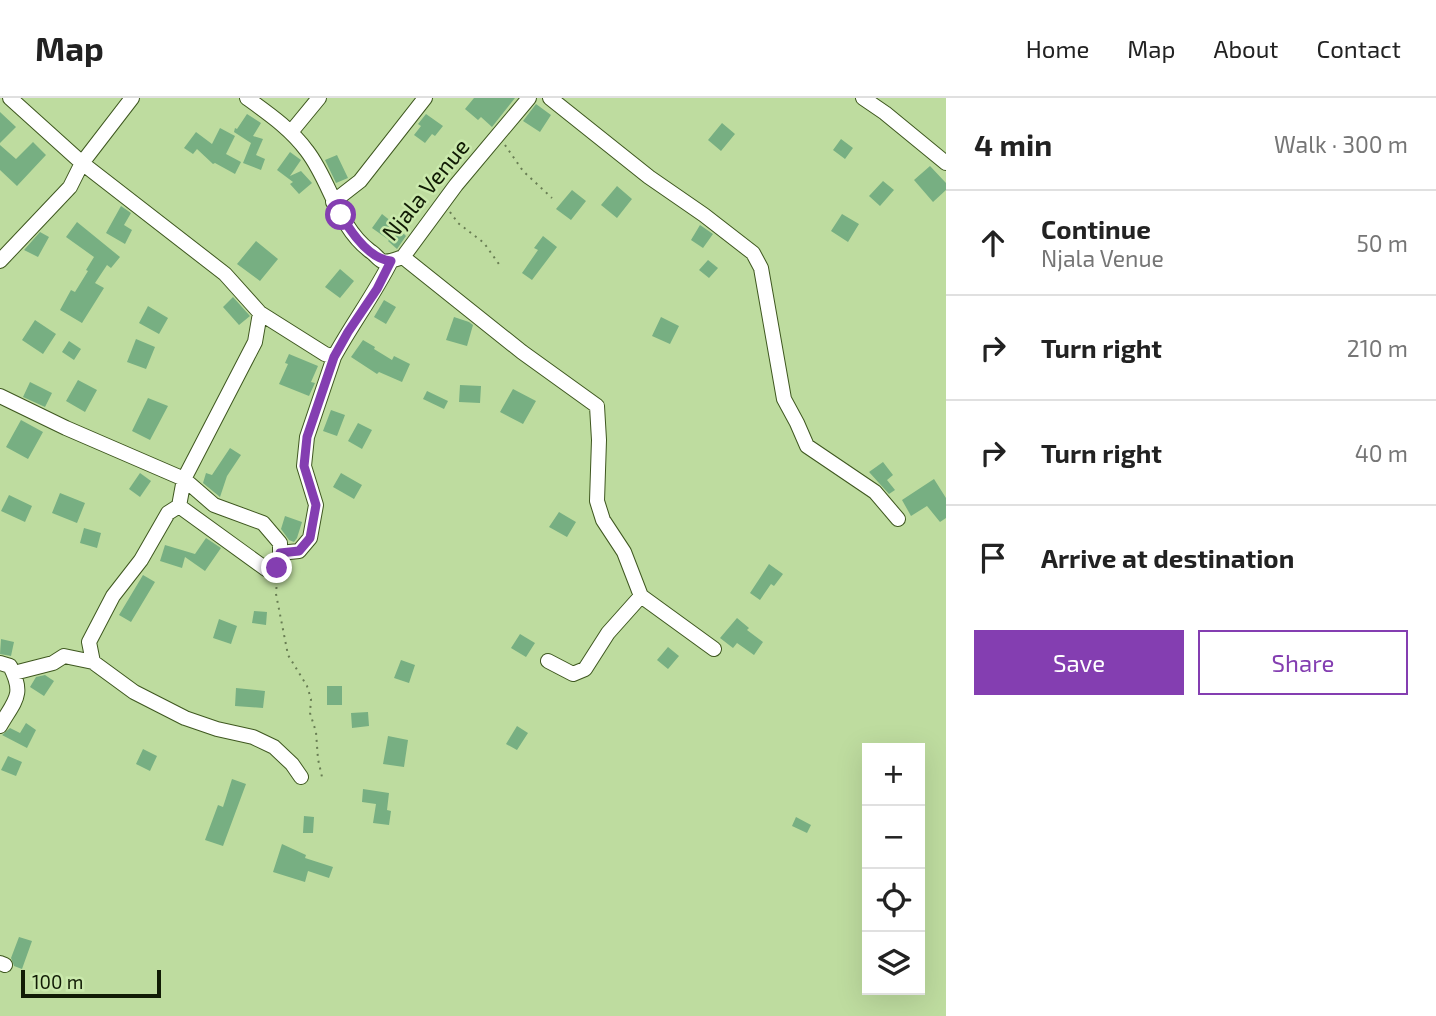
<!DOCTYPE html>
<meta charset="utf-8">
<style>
body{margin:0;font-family:"Exo 2",sans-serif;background:#f6f6f6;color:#222}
.controls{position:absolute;right:21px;bottom:21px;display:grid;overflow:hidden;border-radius:0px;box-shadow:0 7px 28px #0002}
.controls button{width:63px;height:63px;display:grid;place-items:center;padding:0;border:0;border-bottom:2px solid #e0e0e0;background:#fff;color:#222;font:35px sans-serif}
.scale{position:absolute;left:21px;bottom:18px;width:140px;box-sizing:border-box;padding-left:7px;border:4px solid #111b05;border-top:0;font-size:19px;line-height:24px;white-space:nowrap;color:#111b05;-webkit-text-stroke:5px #cae9ac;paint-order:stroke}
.stop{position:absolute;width:21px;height:21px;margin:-16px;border:5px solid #843eb1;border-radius:50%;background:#fff}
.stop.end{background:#843eb1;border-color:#fff;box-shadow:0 2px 7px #0008}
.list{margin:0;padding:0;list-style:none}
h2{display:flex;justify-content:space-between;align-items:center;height:91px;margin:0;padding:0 28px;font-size:30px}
h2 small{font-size:23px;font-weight:400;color:#767676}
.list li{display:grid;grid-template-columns:46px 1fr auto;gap:21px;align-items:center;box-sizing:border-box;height:105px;padding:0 28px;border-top:2px solid #e0e0e0}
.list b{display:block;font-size:26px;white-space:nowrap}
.list p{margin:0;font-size:23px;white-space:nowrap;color:#767676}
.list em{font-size:23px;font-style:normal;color:#767676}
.actions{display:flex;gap:14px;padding:21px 28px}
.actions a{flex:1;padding:16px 0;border:2px solid #843eb1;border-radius:0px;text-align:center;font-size:24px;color:#843eb1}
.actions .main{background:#843eb1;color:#fff}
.icon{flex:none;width:38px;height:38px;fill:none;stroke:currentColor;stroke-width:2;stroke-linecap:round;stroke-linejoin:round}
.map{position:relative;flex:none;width:946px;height:918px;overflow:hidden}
header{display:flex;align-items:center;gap:42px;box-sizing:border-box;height:98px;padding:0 35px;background:#fff;border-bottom:2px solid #e0e0e0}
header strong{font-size:33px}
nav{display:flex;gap:38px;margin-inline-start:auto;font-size:24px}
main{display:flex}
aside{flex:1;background:#fff}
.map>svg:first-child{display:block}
.building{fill:#77af82}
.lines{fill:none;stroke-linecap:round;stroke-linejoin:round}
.minor-casing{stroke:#3e571f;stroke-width:16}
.path{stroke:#687d53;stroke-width:2;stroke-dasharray:2 5;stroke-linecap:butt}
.minor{stroke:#fff;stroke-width:14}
.route{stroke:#843eb1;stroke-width:9}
.labels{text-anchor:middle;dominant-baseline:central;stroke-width:5;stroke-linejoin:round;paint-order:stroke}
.street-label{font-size:23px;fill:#111b05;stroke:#cae9ac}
</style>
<header>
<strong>Map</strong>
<nav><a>Home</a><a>Map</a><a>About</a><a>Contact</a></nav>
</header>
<main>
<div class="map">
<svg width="946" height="918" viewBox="0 0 946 918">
<rect width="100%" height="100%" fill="#bedc9f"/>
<path class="building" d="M 474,0 L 515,0 L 492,29 L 481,19 L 478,22 L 465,11 Z
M 536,6 L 551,17 L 540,34 L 523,23 Z
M 0,14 L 16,29 L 0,45 Z
M 247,16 L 261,25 L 253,38 L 263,41 L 256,57 L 265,61 L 261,72 L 243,65 L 251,45 L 234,34 L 235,30 L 237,31 Z
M 426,16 L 443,28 L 435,38 L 432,36 L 425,45 L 414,37 L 421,28 L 418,26 Z
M 722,25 L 735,36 L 721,53 L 708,42 Z
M 220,30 L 235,38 L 226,56 L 241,64 L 235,76 L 215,65 L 213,66 L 197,51 L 193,56 L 184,50 L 196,34 L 212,46 Z
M 841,41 L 853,50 L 845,61 L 833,52 Z
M 33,44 L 46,57 L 17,88 L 0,72 L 0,47 L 16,61 Z
M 290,54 L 301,62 L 290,78 L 301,73 L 312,85 L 299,96 L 290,86 L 293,84 L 277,72 Z
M 337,57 L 348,80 L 336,85 L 325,62 Z
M 930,68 L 946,85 L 946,92 L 933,104 L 914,82 Z
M 883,83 L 894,92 L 880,108 L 869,98 Z
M 617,88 L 632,101 L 617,120 L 601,107 Z
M 572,92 L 586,103 L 571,122 L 556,111 Z
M 121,108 L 131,115 L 124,127 L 132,132 L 125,146 L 106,135 Z
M 382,116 L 392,124 L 406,138 L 397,151 L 388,143 L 389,142 L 372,130 Z
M 842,116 L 859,126 L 848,144 L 831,133 Z
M 77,124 L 120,159 L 111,170 L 107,167 L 95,185 L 104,190 L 82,225 L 60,212 L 71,192 L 75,194 L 88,173 L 86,172 L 94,159 L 66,139 Z
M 700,127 L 713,136 L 703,150 L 691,142 Z
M 40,134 L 49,139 L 38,159 L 24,152 Z
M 543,138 L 557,149 L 532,182 L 522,175 L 538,152 L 534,150 Z
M 256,143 L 278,161 L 260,183 L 237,166 Z
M 708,162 L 718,170 L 709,180 L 699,172 Z
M 340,171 L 354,183 L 340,200 L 325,189 Z
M 233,199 L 250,218 L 239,227 L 223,209 Z
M 384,202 L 396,209 L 386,226 L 374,219 Z
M 148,208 L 168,220 L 159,236 L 139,225 Z
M 454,219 L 469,224 L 473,227 L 467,248 L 446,242 Z
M 661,219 L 679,228 L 670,246 L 652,238 Z
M 35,222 L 56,236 L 43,256 L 22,242 Z
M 136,241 L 155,249 L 146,271 L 127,264 Z
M 363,242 L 375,249 L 374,251 L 392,262 L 394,258 L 410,266 L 402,284 L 379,274 L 377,276 L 351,259 Z
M 69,243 L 81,251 L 74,262 L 62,254 Z
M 289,256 L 318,268 L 311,284 L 315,285 L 309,298 L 279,286 L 288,266 L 285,265 Z
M 78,282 L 97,292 L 85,314 L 66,303 Z
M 30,284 L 52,295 L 45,309 L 23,299 Z
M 460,287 L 481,288 L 480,305 L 459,304 Z
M 513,291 L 536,303 L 523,326 L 500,314 Z
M 427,293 L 448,303 L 444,311 L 423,301 Z
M 148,300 L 168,308 L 150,342 L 132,333 Z
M 331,312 L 345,317 L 337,338 L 323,333 Z
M 21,322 L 43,334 L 28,361 L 6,349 Z
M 358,325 L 372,332 L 362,351 L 348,343 Z
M 230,350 L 241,357 L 227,378 L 220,399 L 203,385 L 206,375 L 212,377 Z
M 883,364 L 893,377 L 887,382 L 895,392 L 889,396 L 869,374 Z
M 140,375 L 151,383 L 140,399 L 129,391 Z
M 341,375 L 362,387 L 354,401 L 333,389 Z
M 934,381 L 946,400 L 946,420 L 940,424 L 927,408 L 911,418 L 902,402 Z
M 60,395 L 85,405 L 77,425 L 52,415 Z
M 9,397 L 32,408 L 25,424 L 1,413 Z
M 559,414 L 576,424 L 567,439 L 549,429 Z
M 285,418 L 302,424 L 297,440 L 294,444 L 289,442 L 281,431 Z
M 84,430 L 101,435 L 97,450 L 80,445 Z
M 206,440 L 221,450 L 205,473 L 185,459 L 182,470 L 160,463 L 165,447 L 195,456 Z
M 769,466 L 783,476 L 774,488 L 771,486 L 760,502 L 750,495 Z
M 143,477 L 155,484 L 131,524 L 119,517 Z
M 254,513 L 267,514 L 266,527 L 252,525 Z
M 737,520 L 749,530 L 747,532 L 763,544 L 754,557 L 737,545 L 733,550 L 720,540 Z
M 219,521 L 237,528 L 231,546 L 213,540 Z
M 520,536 L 535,545 L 526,559 L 511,550 Z
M 1,541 L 14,544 L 11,558 L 0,556 Z
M 668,549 L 679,558 L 668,571 L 657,562 Z
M 401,562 L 415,567 L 409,585 L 394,580 Z
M 45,577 L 54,583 L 44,598 L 30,589 L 36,579 Z
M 327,588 L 342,588 L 342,607 L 327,607 Z
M 236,590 L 265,593 L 263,610 L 235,608 Z
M 368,614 L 369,628 L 352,630 L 351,615 Z
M 26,625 L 36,632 L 27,650 L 2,637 L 10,630 L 20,635 Z
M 517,628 L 528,635 L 517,652 L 506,646 Z
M 388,638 L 408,642 L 404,669 L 383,666 Z
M 143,651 L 157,658 L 150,673 L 136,666 Z
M 8,658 L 22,664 L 16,678 L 1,672 Z
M 232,681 L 246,686 L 223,748 L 205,742 L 218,707 L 223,709 Z
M 363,691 L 389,695 L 387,712 L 391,713 L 389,727 L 373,725 L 376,706 L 362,704 Z
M 304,718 L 314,719 L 313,735 L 303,735 Z
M 796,719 L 811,727 L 807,735 L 792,728 Z
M 282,746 L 306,757 L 305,760 L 333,769 L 329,780 L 308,773 L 305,784 L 273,774 Z
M 19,839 L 32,843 L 22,871 L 14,868 L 11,860 Z"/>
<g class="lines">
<g class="minor-casing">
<path id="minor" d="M 247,0 C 269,16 291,31 307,53 C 331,84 337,128 370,153 C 374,155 378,161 382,163 C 389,165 396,161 403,159 L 456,87 L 529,0
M 550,0 L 649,79 L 704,117 L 753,155 L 761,170 L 784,301 L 797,325 L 807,348 L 875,394 L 898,421
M 863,0 L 885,15 L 946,65
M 291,34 L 319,0
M 333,104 L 360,83 L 425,0
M 403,159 L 522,254 L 597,308 L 599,342 L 597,403 L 603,422 L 624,454 L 641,498 L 714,551
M 0,163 L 70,89 L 82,65 L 132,0
M 260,215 L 325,256 L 334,259 C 352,226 374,197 391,163
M 0,298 L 66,330 L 184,381 L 214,407 L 263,425 L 280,445 L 280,455 L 277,470 L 266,471 L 179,408 L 184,381 L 255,244 L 260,215 L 225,176 L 82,65 L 10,0
M 280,455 L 299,453 L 310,440 L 316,407 L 304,368 L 307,339 L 334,259
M 548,563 L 573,576 L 585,571 L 608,535 L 641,498
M 93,564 L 89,544 L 113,498 L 141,462 L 168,415 L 179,408
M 0,565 L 10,568 C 25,597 15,602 0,628
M 14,575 L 53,565 L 64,558 L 93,564 L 134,594 L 185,620 L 217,631 L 253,639 L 274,649 L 292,666 L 301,679
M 0,865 L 5,867"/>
</g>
<path class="path" d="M 505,47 L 523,73 L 552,100
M 450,114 L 458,125 L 484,145 L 501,169
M 277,482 L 276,496 L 288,557 L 307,588 L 311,601 L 310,615 L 316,634 L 318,661 L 322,679"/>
<use href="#minor" class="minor"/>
</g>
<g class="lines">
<path class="route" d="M 277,470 L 280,455 L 299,453 L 310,440 L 316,407 L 304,368 L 307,339 L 334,259 L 348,234 L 377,191 L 391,163 C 369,161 352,136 341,117"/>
</g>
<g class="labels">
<g class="street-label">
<text transform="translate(425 91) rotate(-51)">Njala Venue</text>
</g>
</g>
</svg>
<div class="controls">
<button>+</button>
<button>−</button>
<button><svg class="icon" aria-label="locate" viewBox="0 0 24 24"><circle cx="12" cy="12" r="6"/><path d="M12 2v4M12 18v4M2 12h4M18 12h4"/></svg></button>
<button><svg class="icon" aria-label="layers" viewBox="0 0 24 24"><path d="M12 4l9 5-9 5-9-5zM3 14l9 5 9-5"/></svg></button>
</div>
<div class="scale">100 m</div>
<div class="stop" style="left:341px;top:117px"></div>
<div class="stop end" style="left:277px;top:470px"></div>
</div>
<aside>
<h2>4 min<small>Walk · 300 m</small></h2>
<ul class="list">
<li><svg class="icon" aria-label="ahead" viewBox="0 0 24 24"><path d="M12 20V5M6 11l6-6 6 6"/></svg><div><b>Continue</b><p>Njala Venue</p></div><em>50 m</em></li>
<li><svg class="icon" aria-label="right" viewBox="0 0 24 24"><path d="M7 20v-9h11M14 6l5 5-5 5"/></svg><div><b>Turn right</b></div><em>210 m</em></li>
<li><svg class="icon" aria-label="right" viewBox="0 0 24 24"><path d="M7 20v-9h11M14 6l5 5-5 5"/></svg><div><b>Turn right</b></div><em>40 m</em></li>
<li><svg class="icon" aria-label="arrive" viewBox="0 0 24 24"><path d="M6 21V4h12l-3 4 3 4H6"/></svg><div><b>Arrive at destination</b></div></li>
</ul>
<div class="actions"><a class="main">Save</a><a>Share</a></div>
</aside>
</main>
